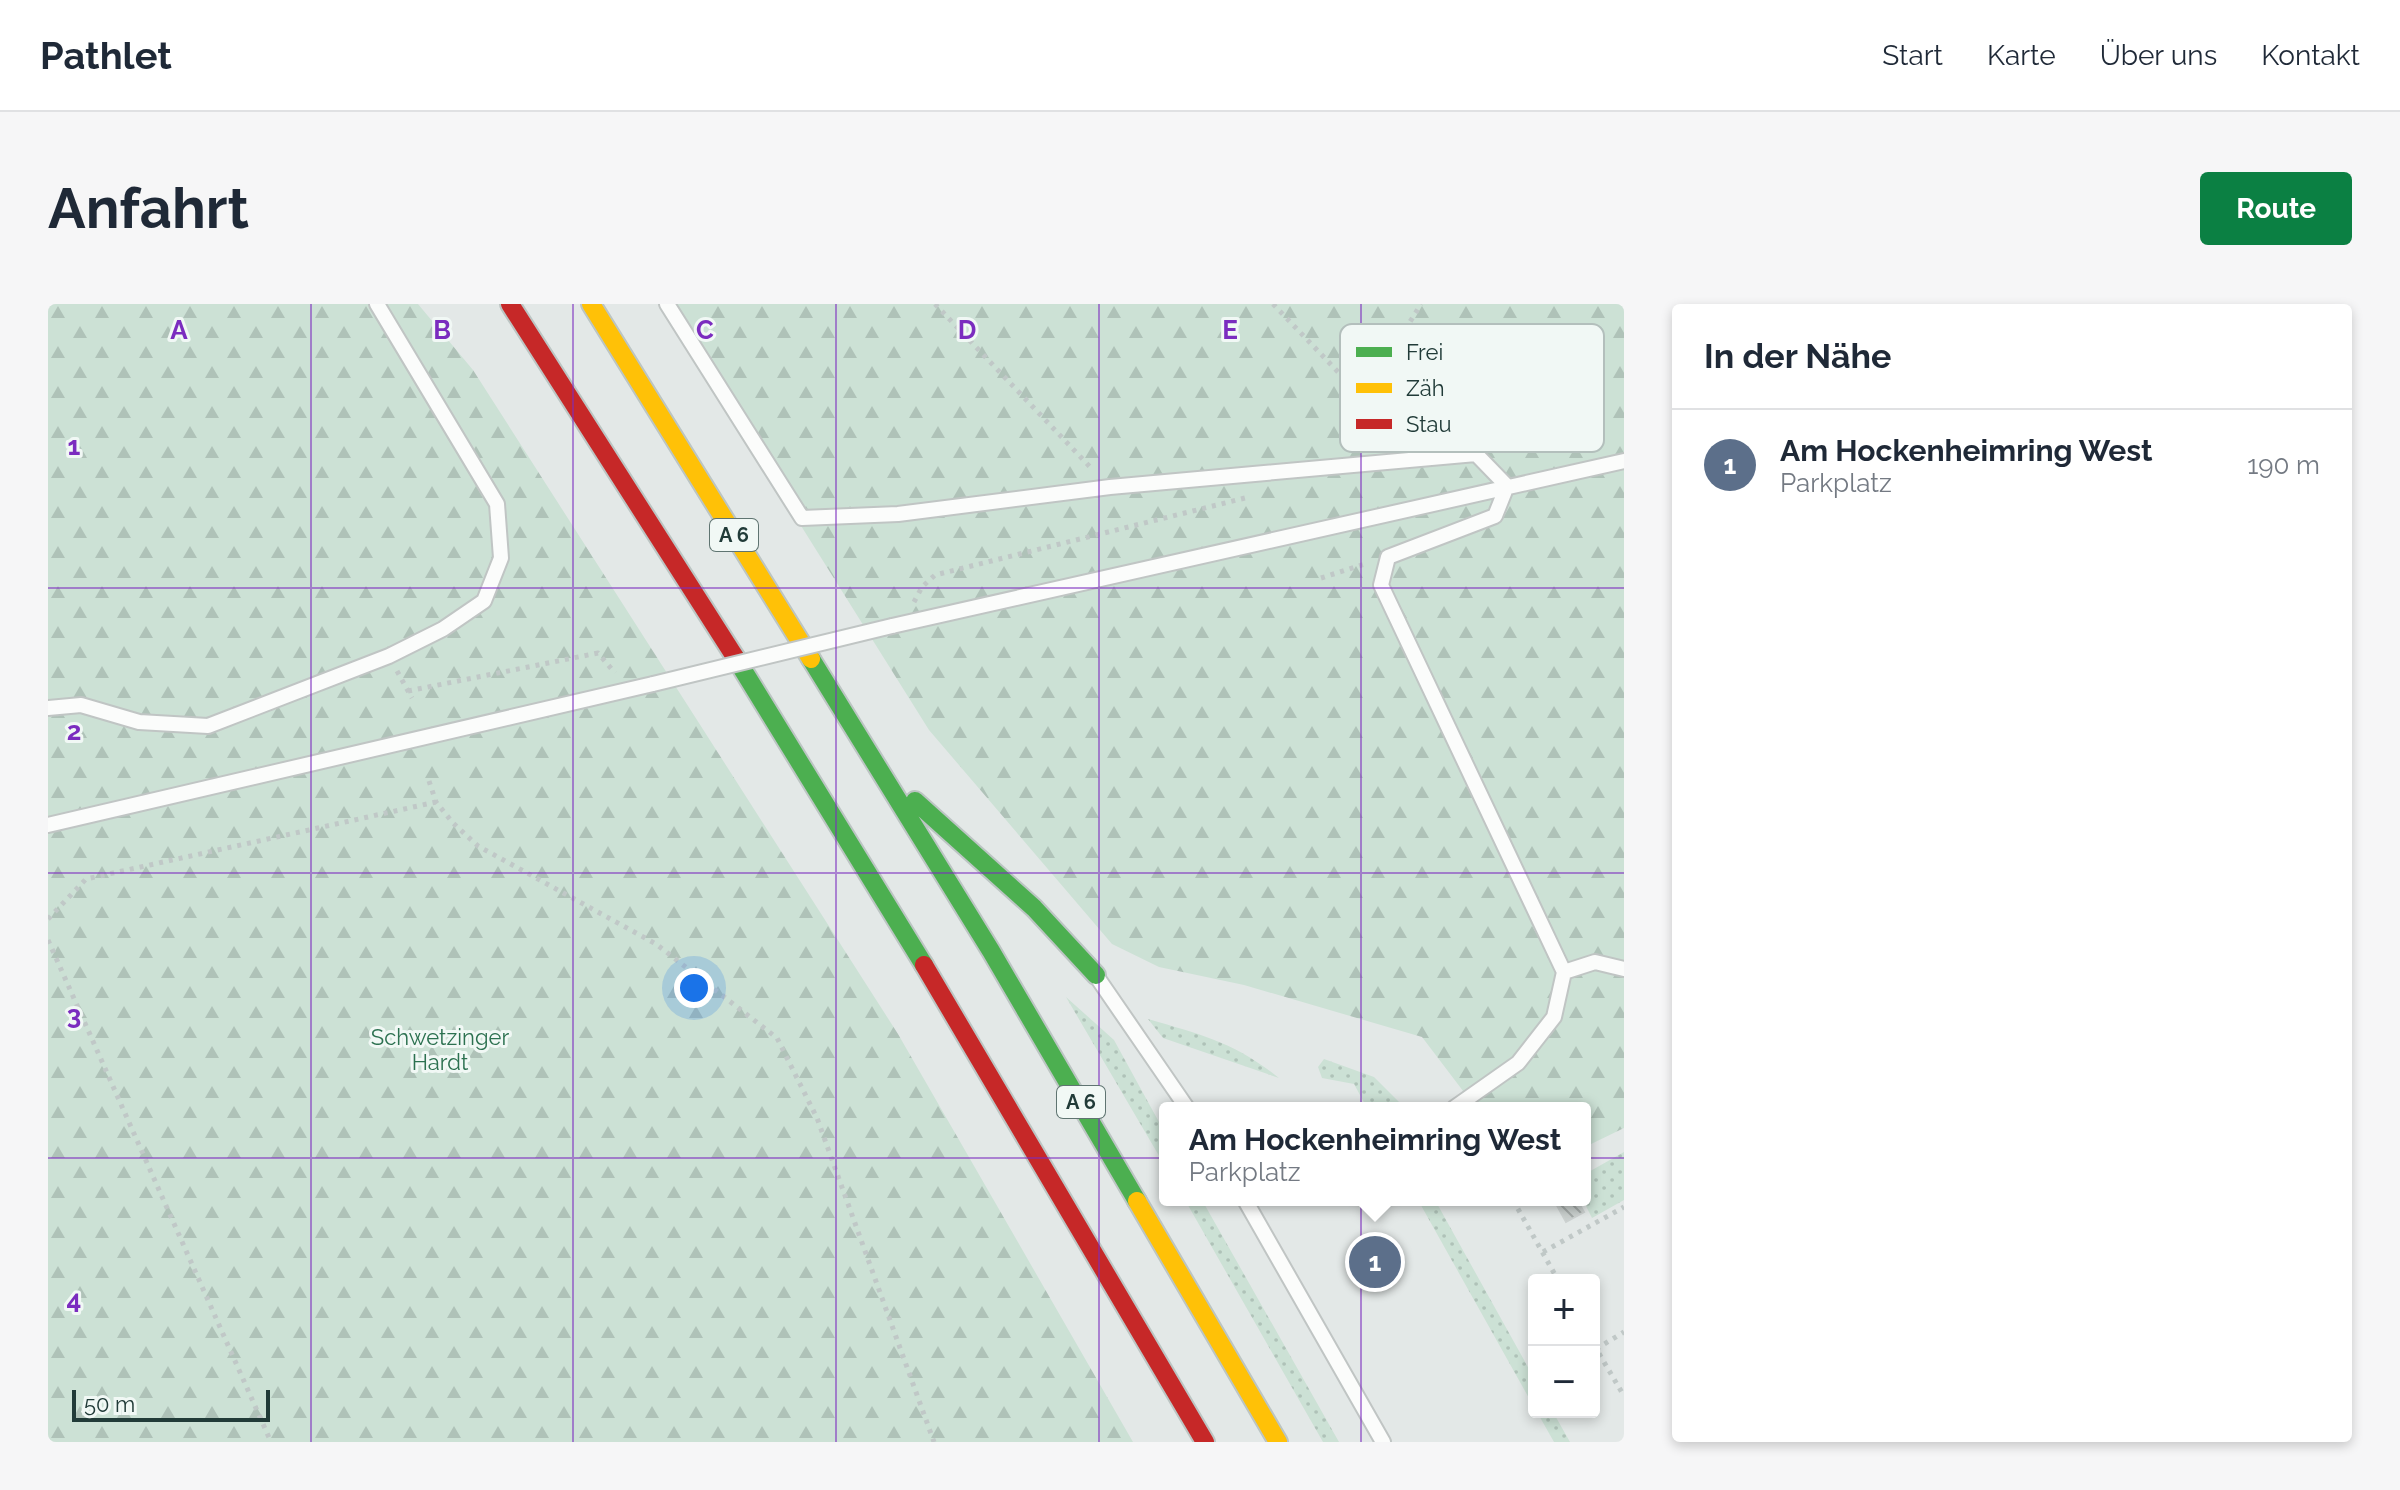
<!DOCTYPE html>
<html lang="de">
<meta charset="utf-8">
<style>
body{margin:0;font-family:Raleway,sans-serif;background:#f6f6f7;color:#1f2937}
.controls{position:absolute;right:24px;bottom:24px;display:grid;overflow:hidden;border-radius:8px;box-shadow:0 4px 12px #0003}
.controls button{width:72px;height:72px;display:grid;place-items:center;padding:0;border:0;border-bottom:2px solid #e0e1e3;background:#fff;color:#1f2937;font:40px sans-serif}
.scale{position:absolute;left:24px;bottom:20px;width:198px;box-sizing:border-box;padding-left:8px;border:4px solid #213b38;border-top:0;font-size:22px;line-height:28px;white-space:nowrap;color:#213b38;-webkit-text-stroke:6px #f1f8f5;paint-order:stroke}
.you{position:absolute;left:646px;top:684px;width:28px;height:28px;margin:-20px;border:6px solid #fff;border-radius:50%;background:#1a73e8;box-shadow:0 0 0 12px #1a73e833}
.badge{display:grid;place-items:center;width:52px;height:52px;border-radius:50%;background:#0b8043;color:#fff;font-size:26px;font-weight:700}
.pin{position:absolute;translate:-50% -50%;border:4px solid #fff;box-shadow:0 2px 8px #0006}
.popup{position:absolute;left:1111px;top:798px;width:432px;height:104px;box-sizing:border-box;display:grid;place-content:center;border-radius:8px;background:#fff;filter:drop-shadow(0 2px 6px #0005);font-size:26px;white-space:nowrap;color:#747a83}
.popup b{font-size:30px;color:#1f2937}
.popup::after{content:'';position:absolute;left:50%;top:100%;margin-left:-16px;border:16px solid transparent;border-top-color:#fff}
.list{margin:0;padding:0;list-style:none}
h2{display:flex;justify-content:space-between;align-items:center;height:104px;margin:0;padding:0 32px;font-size:34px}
h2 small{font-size:26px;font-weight:400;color:#747a83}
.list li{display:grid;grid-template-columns:52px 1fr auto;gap:24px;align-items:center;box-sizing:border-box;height:112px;padding:0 32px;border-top:2px solid #e0e1e3}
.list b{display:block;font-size:30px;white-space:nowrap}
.list p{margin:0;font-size:26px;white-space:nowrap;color:#747a83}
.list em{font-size:26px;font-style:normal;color:#747a83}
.map{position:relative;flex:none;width:1576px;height:1138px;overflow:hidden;border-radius:8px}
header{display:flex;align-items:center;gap:48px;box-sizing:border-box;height:112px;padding:0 40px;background:#fff;border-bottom:2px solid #e0e1e3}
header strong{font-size:38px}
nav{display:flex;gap:44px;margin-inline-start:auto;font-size:28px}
.intro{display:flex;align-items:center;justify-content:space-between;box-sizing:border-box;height:192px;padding:0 48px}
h1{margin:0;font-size:56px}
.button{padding:20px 36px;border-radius:8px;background:#0b8043;color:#fff;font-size:28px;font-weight:700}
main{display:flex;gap:48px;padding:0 48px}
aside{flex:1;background:#fff;border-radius:8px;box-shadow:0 4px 12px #0003}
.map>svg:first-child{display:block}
.green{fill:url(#green-dots)}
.forest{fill:url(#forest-firs)}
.building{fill:url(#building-back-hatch);stroke:#ccd1d0;stroke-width:2}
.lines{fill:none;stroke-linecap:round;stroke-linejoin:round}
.lane-casing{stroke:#c0c5c4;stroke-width:18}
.fast-casing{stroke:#bcc5c3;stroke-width:22}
.slow-casing{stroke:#bcc5c3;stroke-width:22}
.jam-casing{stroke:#bcc5c3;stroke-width:22}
.path{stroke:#c0c8c7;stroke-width:5;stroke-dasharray:4 6;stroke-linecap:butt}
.lane{stroke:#fbfcfb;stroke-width:14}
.fast{stroke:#4caf50;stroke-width:18}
.slow{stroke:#ffc107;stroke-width:18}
.jam{stroke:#c62828;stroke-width:18}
.lane-bridge-casing{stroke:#c0c5c4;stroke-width:18;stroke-linecap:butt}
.lane-bridge{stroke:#fbfcfb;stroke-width:14}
.grid{fill:none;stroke:#7b2cbf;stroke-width:2;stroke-opacity:0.55}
.labels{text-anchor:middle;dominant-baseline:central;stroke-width:6;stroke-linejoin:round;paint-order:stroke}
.shield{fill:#f1f8f5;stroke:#5f7471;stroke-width:2}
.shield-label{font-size:20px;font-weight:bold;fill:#213b38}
.park-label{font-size:22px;fill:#2c7150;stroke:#f1f8f5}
.key{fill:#f1f8f5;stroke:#b3bfbc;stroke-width:2}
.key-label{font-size:22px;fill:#213b38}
.grid-label{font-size:26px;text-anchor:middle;font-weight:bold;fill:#7b2cbf;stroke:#f1f8f5;stroke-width:6;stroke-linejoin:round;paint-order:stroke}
</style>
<header>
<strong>Pathlet</strong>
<nav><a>Start</a><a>Karte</a><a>Über uns</a><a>Kontakt</a></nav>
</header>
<div class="intro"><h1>Anfahrt</h1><a class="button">Route</a></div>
<main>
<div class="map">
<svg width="1576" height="1138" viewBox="0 0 1576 1138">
<defs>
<pattern id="green-dots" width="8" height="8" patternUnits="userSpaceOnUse" patternTransform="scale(2)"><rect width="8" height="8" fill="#cce1d5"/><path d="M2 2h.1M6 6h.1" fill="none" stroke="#afc2b8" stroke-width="1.8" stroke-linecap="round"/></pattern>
<pattern id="forest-firs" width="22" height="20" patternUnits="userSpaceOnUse" patternTransform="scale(2)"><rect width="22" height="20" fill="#cce1d5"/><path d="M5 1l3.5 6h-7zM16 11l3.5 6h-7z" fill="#afc2b8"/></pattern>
<pattern id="building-back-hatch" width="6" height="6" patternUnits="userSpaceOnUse" patternTransform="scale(2)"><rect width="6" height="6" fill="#cad0ce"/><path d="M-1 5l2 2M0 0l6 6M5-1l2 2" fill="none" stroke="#a4aaa8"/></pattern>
</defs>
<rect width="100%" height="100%" fill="#e3e8e7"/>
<path class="green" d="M 1018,693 L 1066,736 L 1117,829 L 1117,862 Z
M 1100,715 C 1154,731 1186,738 1231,774 L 1115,734 Z
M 1276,755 L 1326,773 L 1357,804 L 1335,801 L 1335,804 L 1319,804 L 1306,780 L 1274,774 L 1270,763 Z
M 1576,848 L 1576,896 L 1544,914 L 1535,896 L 1537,870 Z
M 1137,896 L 1154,896 L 1291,1138 L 1275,1138 Z
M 1370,896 L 1387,896 L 1486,1074 L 1486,1103 Z
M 1489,1108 L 1505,1108 L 1522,1138 L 1506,1138 Z"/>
<path class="forest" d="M 0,0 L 370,0 L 425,66 L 850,730 L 1085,1138 L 0,1138 Z
M 614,0 L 1576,0 L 1576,824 L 1537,843 L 1537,804 L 1428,804 L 1374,733 L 1196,681 L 1111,663 L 1064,640 L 881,426 Z"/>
<path class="building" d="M 1506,896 L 1529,896 L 1536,908 L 1518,918 Z"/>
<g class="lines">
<g class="lane-casing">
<path id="lane" d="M 619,0 L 754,214 L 850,210 L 1062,183 L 1428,150 L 1459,182 L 1447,212 L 1340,253 L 1333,281 L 1516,668 L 1506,713 L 1470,759 L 1406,804
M 844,322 L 1576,157
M 0,404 L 33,401 L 91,418 L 160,422 L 341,352 L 395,325 L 436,297 L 453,254 L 449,200 L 329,0
M 0,521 L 605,380
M 1516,668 L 1547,658 L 1576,665
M 1051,676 L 1139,804
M 1197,896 L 1335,1138"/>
</g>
<g class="fast-casing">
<path id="fast" d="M 687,353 L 876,661
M 763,355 L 943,647 L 1089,897
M 867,497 L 986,604 L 1048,671"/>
</g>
<g class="slow-casing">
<path id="slow" d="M 543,0 L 763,355
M 1089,897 L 1230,1138"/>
</g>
<g class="jam-casing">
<path id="jam" d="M 462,0 L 687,353
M 876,661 L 1157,1138"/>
</g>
<path class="path" d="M 887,0 L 1044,165
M 1225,0 L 1315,94 L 1347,140
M 1315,94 L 1373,0
M 1273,274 L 1320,259
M 866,298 L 874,283 L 887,271 L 1201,193
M 349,367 L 364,394
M 360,387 L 550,349 L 567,369
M 381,477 L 388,498 L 405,519 L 430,542 L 608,640 L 729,734 L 769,814 L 886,1138
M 0,615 L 38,575 L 388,498
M 0,636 L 223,1138
M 1465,896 L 1510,976
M 1495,948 L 1576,903
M 1546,1041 L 1576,1092
M 1548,1045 L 1576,1028"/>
<use href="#lane" class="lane"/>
<use href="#fast" class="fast"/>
<use href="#slow" class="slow"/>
<use href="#jam" class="jam"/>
<g class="lane-bridge-casing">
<path id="lane-bridge" d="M 605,380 L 844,322"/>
</g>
<use href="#lane-bridge" class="lane-bridge"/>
</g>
<path class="grid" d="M 263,0 L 263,1138M 525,0 L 525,1138M 788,0 L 788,1138M 1051,0 L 1051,1138M 1313,0 L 1313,1138M 0,284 L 1576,284M 0,569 L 1576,569M 0,854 L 1576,854"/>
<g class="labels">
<g class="shield">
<rect x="662" y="215" width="48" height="32" rx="6"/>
<rect x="1009" y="782" width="48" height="32" rx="6"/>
</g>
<g class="shield-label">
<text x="686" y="231">A 6</text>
<text x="1033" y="798">A 6</text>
</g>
<g class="park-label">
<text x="392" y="733">Schwetzinger<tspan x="392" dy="25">Hardt</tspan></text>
</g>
</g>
<rect x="1292" y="20" width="264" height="128" rx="12" class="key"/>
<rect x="1308" y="43" width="36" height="10" fill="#4caf50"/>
<rect x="1308" y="79" width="36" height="10" fill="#ffc107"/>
<rect x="1308" y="115" width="36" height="10" fill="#c62828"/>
<g class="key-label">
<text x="1358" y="56">Frei</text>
<text x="1358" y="92">Zäh</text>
<text x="1358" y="128">Stau</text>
</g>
<g class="grid-label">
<text x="131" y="35">A</text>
<text x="394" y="35">B</text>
<text x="657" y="35">C</text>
<text x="919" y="35">D</text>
<text x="1182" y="35">E</text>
<text x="26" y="151">1</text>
<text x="26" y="436">2</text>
<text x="26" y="720">3</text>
<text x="26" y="1005">4</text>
</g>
</svg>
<div class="controls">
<button>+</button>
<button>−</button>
</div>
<div class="scale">50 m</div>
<div class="you"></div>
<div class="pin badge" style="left:1327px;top:958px;background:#5c6f8a">1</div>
<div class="popup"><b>Am Hockenheimring West</b>Parkplatz</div>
</div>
<aside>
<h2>In der Nähe<small></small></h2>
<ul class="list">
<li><span class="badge" style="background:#5c6f8a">1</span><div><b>Am Hockenheimring West</b><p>Parkplatz</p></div><em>190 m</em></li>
</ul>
</aside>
</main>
